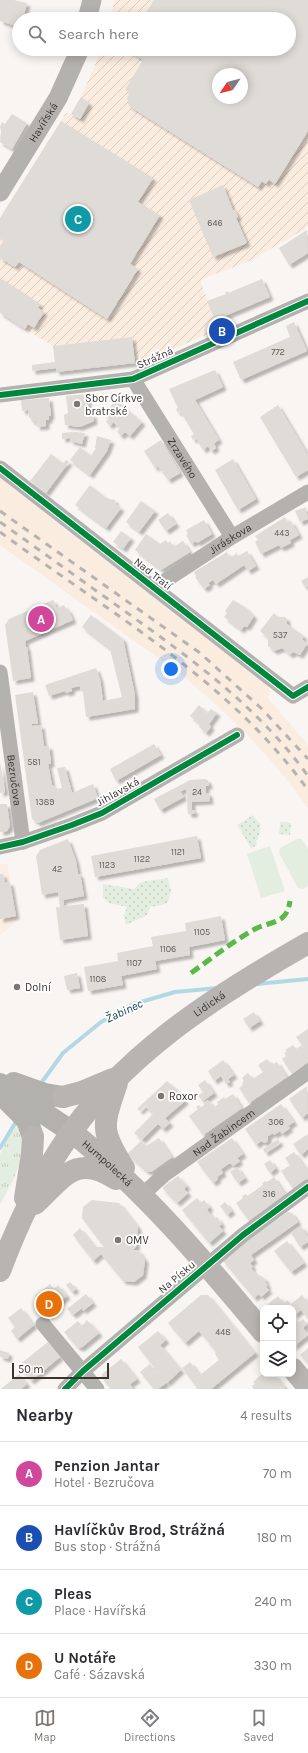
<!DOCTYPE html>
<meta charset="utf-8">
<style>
body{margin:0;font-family:Karla,sans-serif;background:#f2f2f3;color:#2b2b33}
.controls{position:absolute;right:12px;bottom:12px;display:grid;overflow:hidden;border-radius:8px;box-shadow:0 2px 10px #0003}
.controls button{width:36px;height:36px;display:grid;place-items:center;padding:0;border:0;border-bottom:1px solid #e1e1e2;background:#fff;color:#2b2b33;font:20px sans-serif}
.compass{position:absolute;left:212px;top:68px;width:36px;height:36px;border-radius:50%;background:#fff;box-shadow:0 2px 10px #0003;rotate:235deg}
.scale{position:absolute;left:12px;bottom:10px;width:97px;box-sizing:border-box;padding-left:4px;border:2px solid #3a332e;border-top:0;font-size:11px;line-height:14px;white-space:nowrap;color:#3a332e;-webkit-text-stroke:3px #fff;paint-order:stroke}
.you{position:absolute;left:171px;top:669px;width:14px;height:14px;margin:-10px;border:3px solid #fff;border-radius:50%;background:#1a73e8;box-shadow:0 0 0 6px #1a73e833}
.badge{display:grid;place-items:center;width:26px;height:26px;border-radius:50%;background:#7d7773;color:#fff;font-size:13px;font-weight:700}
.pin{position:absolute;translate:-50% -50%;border:2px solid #fff;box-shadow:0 1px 4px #0006}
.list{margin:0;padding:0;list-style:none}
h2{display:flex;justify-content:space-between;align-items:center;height:52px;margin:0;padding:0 16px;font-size:17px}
h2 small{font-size:13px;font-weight:400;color:#7c7c81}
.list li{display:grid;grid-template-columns:26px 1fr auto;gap:12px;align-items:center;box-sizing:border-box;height:64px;padding:0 16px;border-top:1px solid #e1e1e2}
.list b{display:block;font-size:15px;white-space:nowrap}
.list p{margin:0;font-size:13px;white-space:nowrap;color:#7c7c81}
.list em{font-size:13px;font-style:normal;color:#7c7c81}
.icon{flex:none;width:22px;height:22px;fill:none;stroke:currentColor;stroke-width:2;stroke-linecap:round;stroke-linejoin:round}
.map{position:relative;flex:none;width:308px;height:1389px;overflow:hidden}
.search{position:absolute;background:#fff;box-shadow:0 2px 10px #0003;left:12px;right:12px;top:12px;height:44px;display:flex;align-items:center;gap:10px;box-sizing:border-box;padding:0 14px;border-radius:22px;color:#7c7c81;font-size:15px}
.sheet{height:308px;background:#fff}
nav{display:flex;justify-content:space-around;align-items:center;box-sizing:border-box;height:56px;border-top:1px solid #e1e1e2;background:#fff;font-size:11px;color:#7c7c81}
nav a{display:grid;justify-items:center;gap:2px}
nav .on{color:#7d7773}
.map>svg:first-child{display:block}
.industrial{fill:url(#industrial-furrows);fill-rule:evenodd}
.education{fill:#fbeee4}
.built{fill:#fbece0}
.grass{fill:url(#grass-tufts)}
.park{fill:url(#park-dots)}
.pitch{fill:#e4eee0}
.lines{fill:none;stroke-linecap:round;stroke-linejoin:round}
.stream{stroke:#b2d8e3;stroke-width:4}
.building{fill:#dfdbd6;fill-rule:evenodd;filter:url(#shadow)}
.minor{stroke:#b4b2af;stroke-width:15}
.tertiary{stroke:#b4b2af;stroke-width:19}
.secondary{stroke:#b3b1ae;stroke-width:22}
.primary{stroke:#b8b4b1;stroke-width:22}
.rail{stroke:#b5b3b0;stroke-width:3;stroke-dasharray:7 7;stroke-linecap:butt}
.quiet{stroke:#58b947;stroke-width:5;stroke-dasharray:10 5;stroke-linecap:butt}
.cycleway-casing{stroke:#fff;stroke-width:8}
.cycleway{stroke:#00873e;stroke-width:6}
.poi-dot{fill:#7d7773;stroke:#fff;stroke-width:1.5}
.labels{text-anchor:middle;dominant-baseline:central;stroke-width:3.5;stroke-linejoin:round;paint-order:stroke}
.number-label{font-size:9px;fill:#635d58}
.street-label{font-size:11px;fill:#3a332e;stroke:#fff}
.poi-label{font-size:11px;fill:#3a332e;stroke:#fff;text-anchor:start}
.water-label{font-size:12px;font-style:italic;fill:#0a3c49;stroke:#fff}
</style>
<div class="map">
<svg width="308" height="1389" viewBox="0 0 308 1389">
<defs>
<pattern id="industrial-furrows" width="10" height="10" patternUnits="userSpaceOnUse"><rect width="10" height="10" fill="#fbece0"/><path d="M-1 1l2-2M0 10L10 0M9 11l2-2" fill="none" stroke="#d8cbc0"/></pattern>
<pattern id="grass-tufts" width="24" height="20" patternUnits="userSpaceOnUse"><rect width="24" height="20" fill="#e4eee0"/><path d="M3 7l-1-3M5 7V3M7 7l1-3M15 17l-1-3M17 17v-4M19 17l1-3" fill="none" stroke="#c4cdc0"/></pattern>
<pattern id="park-dots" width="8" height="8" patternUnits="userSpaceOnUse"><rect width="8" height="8" fill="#e4eee0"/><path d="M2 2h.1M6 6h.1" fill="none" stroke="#c4cdc0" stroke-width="1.8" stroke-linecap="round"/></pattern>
<filter id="shadow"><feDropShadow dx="3.5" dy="3.5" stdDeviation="1" flood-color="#0004"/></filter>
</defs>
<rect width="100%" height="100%" fill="#f9f5f2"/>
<path class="industrial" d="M 114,0 L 308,0 L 308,227 L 250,261 L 202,279 L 201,284 L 220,329 L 146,361 L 56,372 L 53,346 L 0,313 L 0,218 L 66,113 L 71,114 L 81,97 L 102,49 L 289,49 L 289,19 L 111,19 ZM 218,74 L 242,74 L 242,98 L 218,98 Z"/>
<path class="education" d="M 7,863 L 17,921 L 0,935 L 0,864 Z"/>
<path class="built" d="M 0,477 L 67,531 L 263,677 L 270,690 L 268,698 L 308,745 L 308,808 L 280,771 L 255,743 L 219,707 L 182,675 L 0,545 Z"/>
<path class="grass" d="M 18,1118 L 25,1150 L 14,1178 L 0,1205 L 0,1154 Z"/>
<path class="park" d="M 253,815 L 261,825 L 258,839 L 256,841 L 257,845 L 251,848 L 237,825 Z
M 280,822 L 291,823 L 290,835 L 279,834 Z
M 168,878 L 171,891 L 168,902 L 162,905 L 150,907 L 147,915 L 126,925 L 124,916 L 127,907 L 109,903 L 103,897 L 103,884 L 134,889 L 141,882 Z"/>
<path class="pitch" d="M 297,839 L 302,839 L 308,849 L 308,886 L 303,889 L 298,888 L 279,853 L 280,848 Z
M 270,846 L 285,891 L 261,898 L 247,854 Z"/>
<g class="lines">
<path class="stream" d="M 257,984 L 308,979
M 39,1086 L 63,1053 L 101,1022 L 134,1004 L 175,992 L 218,988
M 0,1148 L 17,1120"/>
</g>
<path class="building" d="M 0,0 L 14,0 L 27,3 L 23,19 L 19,19 L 19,27 L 0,21 Z
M 154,0 L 308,0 L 308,131 L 275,184 L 269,180 L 266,184 L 262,181 L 258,187 L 129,106 L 127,98 L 130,93 L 125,90 L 143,60 L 126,49 L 289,49 L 289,19 L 142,19 ZM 218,74 L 242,74 L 242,98 L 218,98 Z
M 81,97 L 89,103 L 80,119 L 71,114 Z
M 12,114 L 27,123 L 12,149 L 0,142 L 1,131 L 0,127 L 2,122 L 5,124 Z
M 61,121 L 153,178 L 138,202 L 160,215 L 130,264 L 138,269 L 107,319 L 19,262 L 15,267 L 0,258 L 0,246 L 4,241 L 0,238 L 0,218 Z
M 223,185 L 233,210 L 235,210 L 238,217 L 236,218 L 247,243 L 213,257 L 189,200 Z
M 307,230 L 308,253 L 289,265 L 279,248 Z
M 0,278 L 40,304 L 38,308 L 44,312 L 34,328 L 28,324 L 25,329 L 0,313 Z
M 262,279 L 270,297 L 215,320 L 207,301 L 226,294 L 225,292 L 228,291 L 228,293 Z
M 294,322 L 307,351 L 241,380 L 233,362 L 290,337 L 286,326 Z
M 132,337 L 135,363 L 56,372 L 56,368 L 32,371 L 32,365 L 55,362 L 53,346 Z
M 215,370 L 223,387 L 195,400 L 219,440 L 214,443 L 216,448 L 211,451 L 208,446 L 203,450 L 196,438 L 193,440 L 191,436 L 194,434 L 180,411 L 178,413 L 176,409 L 178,408 L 169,389 Z
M 87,394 L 89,412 L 87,412 L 87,415 L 93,414 L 94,421 L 80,427 L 65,425 L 64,415 L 68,413 L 66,396 Z
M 49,398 L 51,416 L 49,416 L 49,420 L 46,420 L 46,426 L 37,427 L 36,421 L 32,422 L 31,418 L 29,418 L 28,410 L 22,411 L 21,400 Z
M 116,400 L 142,422 L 130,436 L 125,432 L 121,436 L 117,432 L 120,428 L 113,422 L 110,426 L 106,422 L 109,418 L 104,414 Z
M 278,405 L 308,455 L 308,470 L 296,477 L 260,417 Z
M 75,432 L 85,433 L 82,444 L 70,441 L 70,438 L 62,439 L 62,433 Z
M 97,436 L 111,440 L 107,451 L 90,475 L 70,460 L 80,447 L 91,456 L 96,448 L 95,448 Z
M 161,440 L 180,473 L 168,480 L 161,470 L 160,470 L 158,466 L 155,468 L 144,451 Z
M 51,454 L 63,463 L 66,460 L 69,462 L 46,493 L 30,481 Z
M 233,459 L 256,499 L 238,510 L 215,470 Z
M 90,485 L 105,497 L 112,500 L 113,499 L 116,501 L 114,503 L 121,508 L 106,528 L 75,505 Z
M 141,501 L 155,511 L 139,532 L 126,522 Z
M 306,507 L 308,519 L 300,522 L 295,511 Z
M 168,513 L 176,524 L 166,531 L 158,520 Z
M 285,517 L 288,523 L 291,521 L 299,535 L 290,540 L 291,543 L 281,548 L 279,545 L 261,554 L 255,542 L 258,540 L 255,536 Z
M 204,520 L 212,534 L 197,543 L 196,541 L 191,544 L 186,535 L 188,534 L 186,530 Z
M 121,531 L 131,538 L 123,549 L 113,542 Z
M 146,534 L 160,544 L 166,540 L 168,543 L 170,541 L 173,547 L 183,541 L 190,552 L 161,570 L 135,550 Z
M 247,551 L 256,566 L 248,571 L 244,565 L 216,584 L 213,580 L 208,583 L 210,585 L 204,589 L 195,577 L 196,576 L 194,572 L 227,552 L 230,558 L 237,553 L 238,556 Z
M 308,577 L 308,586 L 305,587 L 301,581 Z
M 53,600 L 57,608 L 64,605 L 67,610 L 68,609 L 73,620 L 25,641 L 26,647 L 27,647 L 31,678 L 13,681 L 5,625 L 9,619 Z
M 233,600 L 245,607 L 254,616 L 247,627 L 244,626 L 241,630 L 224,617 L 227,613 L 225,611 Z
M 274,613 L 278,617 L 285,617 L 287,619 L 287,624 L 304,636 L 302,639 L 307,644 L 300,655 L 293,652 L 290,655 L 282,648 L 274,651 L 268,646 L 268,638 L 260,631 Z
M 91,615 L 123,639 L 135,695 L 135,709 L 86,717 L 83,691 L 81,691 L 80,686 L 71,688 L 72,691 L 66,693 L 65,691 L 49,696 L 45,685 L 96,668 L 100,679 L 103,701 L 122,697 L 110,649 L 82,627 Z
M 33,692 L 38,724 L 32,724 L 32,726 L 41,725 L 44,746 L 49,746 L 51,764 L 48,764 L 52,785 L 58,789 L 62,788 L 57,768 L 65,767 L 72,793 L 93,784 L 98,798 L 38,823 L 32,819 L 15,695 Z
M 199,705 L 207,713 L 211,709 L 217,713 L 209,724 L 211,727 L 206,733 L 199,727 L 201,725 L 190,716 Z
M 154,744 L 161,755 L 116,781 L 110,769 Z
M 0,762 L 5,792 L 0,793 Z
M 206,779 L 206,780 L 208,780 L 209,786 L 206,786 L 206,793 L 209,793 L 210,801 L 192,802 L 192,810 L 195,810 L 194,814 L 188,814 L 186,789 L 180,791 L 184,797 L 160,810 L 154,799 L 190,780 Z
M 0,804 L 7,804 L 10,826 L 7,831 L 0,832 Z
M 197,836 L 201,858 L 95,877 L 91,856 Z
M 68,839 L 76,861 L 78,874 L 80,874 L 84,896 L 63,900 L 64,906 L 84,904 L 88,936 L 60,940 L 56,907 L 60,907 L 58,892 L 42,895 L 36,856 L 40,850 Z
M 0,874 L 3,874 L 5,883 L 10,882 L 16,916 L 0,919 Z
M 221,916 L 225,940 L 189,947 L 190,955 L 155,961 L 157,969 L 121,976 L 123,985 L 88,991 L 84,967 L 118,961 L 117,953 L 153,946 L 151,937 L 186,931 L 185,923 Z
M 77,973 L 80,988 L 67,990 L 64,976 Z
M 254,1012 L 260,1021 L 249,1028 L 243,1019 Z
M 308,1029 L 308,1062 L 292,1074 L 282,1059 L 286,1056 L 284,1053 L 287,1052 L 285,1050 L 293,1045 L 296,1049 L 302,1045 L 296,1037 Z
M 267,1059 L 270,1063 L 272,1062 L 273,1064 L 277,1062 L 287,1077 L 249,1103 L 239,1088 L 243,1085 L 242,1083 L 244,1081 L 242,1078 L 248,1073 L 253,1079 L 263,1072 L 258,1065 Z
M 223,1060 L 234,1075 L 228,1079 L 230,1082 L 226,1084 L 221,1076 L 214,1081 L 208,1071 Z
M 205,1080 L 214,1093 L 203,1101 L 198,1096 L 203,1092 L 198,1085 Z
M 167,1081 L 177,1090 L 185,1101 L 165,1118 L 170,1123 L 163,1129 L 158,1124 L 142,1140 L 134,1133 L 153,1114 L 145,1106 L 140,1111 L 137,1109 Z
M 307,1086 L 308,1113 L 302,1118 L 289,1099 Z
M 233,1094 L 242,1108 L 203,1135 L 189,1116 L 198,1109 L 196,1107 L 199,1105 L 201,1107 L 203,1106 L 205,1104 L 204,1103 L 208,1100 L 214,1108 L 218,1104 L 217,1102 L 224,1097 L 225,1099 Z
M 281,1104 L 294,1122 L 288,1126 L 290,1128 L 282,1134 L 280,1131 L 274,1135 L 273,1133 L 268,1136 L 268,1141 L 265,1143 L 261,1141 L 256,1145 L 245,1129 Z
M 308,1134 L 308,1149 L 301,1155 L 293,1144 Z
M 159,1138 L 172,1157 L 151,1172 L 146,1171 L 127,1154 L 141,1141 L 146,1146 Z
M 232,1138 L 243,1154 L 237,1158 L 240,1161 L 233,1166 L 230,1163 L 221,1169 L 223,1173 L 217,1177 L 218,1179 L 213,1183 L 197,1162 Z
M 278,1139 L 280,1143 L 265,1153 L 263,1149 Z
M 294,1152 L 308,1171 L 308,1180 L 294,1190 L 281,1171 L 290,1165 L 285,1158 Z
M 270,1160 L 276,1168 L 270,1173 L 264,1164 Z
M 237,1167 L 245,1178 L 238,1183 L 230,1172 Z
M 178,1176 L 187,1186 L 184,1189 L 188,1193 L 177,1203 L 163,1189 L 164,1186 Z
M 274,1177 L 286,1195 L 249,1221 L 236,1203 L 243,1198 L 242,1196 L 246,1194 L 247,1196 L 263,1185 L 262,1183 L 266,1181 L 267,1182 Z
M 197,1198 L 201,1203 L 204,1200 L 210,1207 L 207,1210 L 210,1214 L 214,1219 L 217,1217 L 222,1224 L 219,1226 L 223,1231 L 209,1243 L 182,1210 Z
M 92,1200 L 119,1203 L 138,1227 L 136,1247 L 133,1250 L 138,1250 L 145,1260 L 143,1275 L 134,1282 L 123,1281 L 101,1254 L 93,1261 L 73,1235 L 80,1228 L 95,1247 L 104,1247 L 82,1218 L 83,1207 Z
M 225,1202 L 232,1211 L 227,1215 L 220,1206 Z
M 288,1212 L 292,1213 L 298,1222 L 251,1255 L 254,1260 L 250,1263 L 253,1267 L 251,1268 L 258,1277 L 260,1275 L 266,1280 L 265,1282 L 268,1285 L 266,1287 L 269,1290 L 261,1297 L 259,1294 L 254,1298 L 223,1261 L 248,1240 Z
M 301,1226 L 308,1237 L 308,1242 L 300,1247 L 291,1233 Z
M 287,1241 L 304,1263 L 291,1272 L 274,1251 Z
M 70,1282 L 76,1289 L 72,1292 L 66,1285 Z
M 50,1284 L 54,1289 L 58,1285 L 67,1296 L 48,1311 L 35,1296 Z
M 86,1294 L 93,1303 L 83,1311 L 82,1308 L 73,1315 L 67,1309 Z
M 201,1295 L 208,1295 L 255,1353 L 211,1389 L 198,1389 L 182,1368 L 190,1362 L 200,1375 L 219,1360 L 215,1354 L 216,1352 L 199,1331 L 185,1343 L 168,1323 Z
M 302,1295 L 308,1303 L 308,1319 L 301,1310 L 293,1316 L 299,1323 L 303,1319 L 307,1324 L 303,1328 L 308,1335 L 293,1347 L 293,1308 L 263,1308 L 278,1296 L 284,1303 L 287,1300 L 291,1304 Z
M 21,1308 L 34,1325 L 17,1339 L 11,1331 L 15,1327 L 8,1318 Z
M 87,1320 L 99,1333 L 81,1348 L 77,1347 L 64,1332 L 78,1321 L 82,1326 Z
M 158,1331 L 166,1340 L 160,1345 L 181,1370 L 167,1383 L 138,1347 Z
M 48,1342 L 60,1357 L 31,1381 L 18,1366 Z
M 308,1348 L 308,1364 L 300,1355 Z
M 0,1350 L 9,1353 L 8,1359 L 0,1357 Z
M 121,1359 L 137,1379 L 130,1384 L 133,1389 L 111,1389 L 102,1378 L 102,1374 Z
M 150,1364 L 166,1383 L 158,1389 L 154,1389 L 140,1372 Z
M 19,1374 L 27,1384 L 21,1389 L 1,1389 Z
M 262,1374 L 274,1374 L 285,1387 L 285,1389 L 254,1389 L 252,1386 L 255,1384 L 253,1382 Z"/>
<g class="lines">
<g class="minor">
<path id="s1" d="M 133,379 L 232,537"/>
<path d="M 0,395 L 133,379 L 308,301"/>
<path d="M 0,468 L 293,696 L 308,687"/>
<path id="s2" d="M 154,588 L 232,537 L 308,492"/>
<path id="s3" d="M 0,672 L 23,842"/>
<path d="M 0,847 L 23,842 L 72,825 L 102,813 L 237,735"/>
<path id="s4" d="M 142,1195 L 164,1175 L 308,1072"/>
<path d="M 43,1324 L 97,1389"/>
<path d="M 65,1389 L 83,1371 L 243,1235 L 308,1187"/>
</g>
<g class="tertiary">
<path d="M 87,19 L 92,0"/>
<path id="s5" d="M 0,192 L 58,98 L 80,49"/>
</g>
<path class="secondary" d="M 14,1083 L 45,1094 L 63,1097
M 0,1084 L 72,1132
M 5,1098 L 27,1120 L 33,1137"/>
<g class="primary">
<path d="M 117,1083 C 103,1125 99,1129 124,1168"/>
<path d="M 63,1097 L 82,1092 L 113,1079"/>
<path id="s6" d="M 72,1132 C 144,1190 204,1261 263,1332"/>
<path d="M 25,1198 L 32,1154 L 33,1137"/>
<path d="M 35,1204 C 64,1177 76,1153 116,1179"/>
<path id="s7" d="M 0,1271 C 16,1228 35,1187 60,1149 C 119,1056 215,996 308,943"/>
<path d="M 293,1369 L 308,1387"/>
</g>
<path class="rail" d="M 0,511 L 200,653 L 262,709 L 308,759
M 0,522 C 42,552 84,582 126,612 C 192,659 260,709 308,776
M 0,532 C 107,611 229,680 308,790"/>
<path class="quiet" d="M 191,973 C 212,958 232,942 255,929 C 264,924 275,924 283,917 C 288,912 289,907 290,901"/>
<g class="cycleway-casing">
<path id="cycleway" d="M 0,395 L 133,379 L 308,301
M 0,468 L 293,696 L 308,687
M 0,847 L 23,842 L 72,825 L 102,813 L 237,735
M 65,1389 L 83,1371 L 243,1235 L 308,1187"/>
</g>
<use href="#cycleway" class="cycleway"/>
</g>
<g class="poi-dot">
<circle cx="77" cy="404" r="4"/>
<circle cx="17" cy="987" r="4"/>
<circle cx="161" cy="1096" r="4"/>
<circle cx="118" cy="1240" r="4"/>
</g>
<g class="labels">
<g class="number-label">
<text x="215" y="223">646</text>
<text x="278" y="352">772</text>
<text x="282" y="533">443</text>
<text x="280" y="635">537</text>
<text x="34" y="762">581</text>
<text x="197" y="792">24</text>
<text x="45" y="802">1389</text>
<text x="178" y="852">1121</text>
<text x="142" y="859">1122</text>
<text x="107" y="865">1123</text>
<text x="57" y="869">42</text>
<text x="202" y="932">1105</text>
<text x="168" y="949">1106</text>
<text x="134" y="963">1107</text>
<text x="98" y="979">1108</text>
<text x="276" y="1122">306</text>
<text x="269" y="1194">316</text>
<text x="223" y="1332">448</text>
</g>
<g class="street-label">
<text stroke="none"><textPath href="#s5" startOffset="82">Havířská</textPath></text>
<text transform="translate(155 358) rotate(-24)">Strážná</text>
<text stroke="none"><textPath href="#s1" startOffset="93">Zrzavého</textPath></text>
<text stroke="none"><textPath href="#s2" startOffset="91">Jiráskova</textPath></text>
<text transform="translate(153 574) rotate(38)">Nad Tratí</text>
<text stroke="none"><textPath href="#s3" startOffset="109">Bezručova</textPath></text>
<text transform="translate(118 792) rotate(-29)">Jihlavská</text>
<text stroke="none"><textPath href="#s7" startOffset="346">Lidická</textPath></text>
<text stroke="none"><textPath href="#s4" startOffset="103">Nad Žabincem</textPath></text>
<text stroke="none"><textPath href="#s6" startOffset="47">Humpolecká</textPath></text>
<text transform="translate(177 1277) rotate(-40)">Na Písku</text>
</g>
<g class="poi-label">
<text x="85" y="398">Sbor Církve<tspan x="85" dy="13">bratrské</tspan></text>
<text x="25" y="987">Dolní</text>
<text x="169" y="1096">Roxor</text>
<text x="126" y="1240">OMV</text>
</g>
<g class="water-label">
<text transform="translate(124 1011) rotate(-25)">Žabinec</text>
</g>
</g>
</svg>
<div class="controls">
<button><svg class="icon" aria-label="locate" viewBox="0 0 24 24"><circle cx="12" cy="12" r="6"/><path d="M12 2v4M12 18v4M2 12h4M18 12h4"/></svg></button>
<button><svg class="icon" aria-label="layers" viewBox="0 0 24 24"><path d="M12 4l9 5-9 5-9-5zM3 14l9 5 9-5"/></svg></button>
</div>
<svg class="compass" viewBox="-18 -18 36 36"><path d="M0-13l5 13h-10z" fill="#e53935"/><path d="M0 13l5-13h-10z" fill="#7c7c81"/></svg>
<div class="scale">50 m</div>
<div class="you"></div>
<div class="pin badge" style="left:41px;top:619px;background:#d1479c">A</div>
<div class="pin badge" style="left:222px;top:331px;background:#1a4fb4">B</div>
<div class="pin badge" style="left:78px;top:219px;background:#0f9aa8">C</div>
<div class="pin badge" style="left:49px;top:1304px;background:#e8710a">D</div>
<div class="search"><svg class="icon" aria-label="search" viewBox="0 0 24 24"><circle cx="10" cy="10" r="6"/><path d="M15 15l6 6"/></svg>Search here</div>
</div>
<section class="sheet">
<h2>Nearby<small>4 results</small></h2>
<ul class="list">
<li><span class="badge" style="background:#d1479c">A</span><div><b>Penzion Jantar</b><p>Hotel · Bezručova</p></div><em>70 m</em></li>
<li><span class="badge" style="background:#1a4fb4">B</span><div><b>Havlíčkův Brod, Strážná</b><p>Bus stop · Strážná</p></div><em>180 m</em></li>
<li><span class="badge" style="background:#0f9aa8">C</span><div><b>Pleas</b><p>Place · Havířská</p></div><em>240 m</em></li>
<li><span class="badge" style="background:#e8710a">D</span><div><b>U Notáře</b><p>Café · Sázavská</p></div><em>330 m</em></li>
</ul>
</section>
<nav>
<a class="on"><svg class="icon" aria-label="map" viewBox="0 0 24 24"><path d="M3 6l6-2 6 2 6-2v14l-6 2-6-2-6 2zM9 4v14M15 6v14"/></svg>Map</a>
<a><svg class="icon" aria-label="directions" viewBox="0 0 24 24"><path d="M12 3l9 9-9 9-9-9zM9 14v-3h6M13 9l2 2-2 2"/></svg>Directions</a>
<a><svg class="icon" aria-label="saved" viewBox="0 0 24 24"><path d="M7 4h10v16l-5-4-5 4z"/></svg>Saved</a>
</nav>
